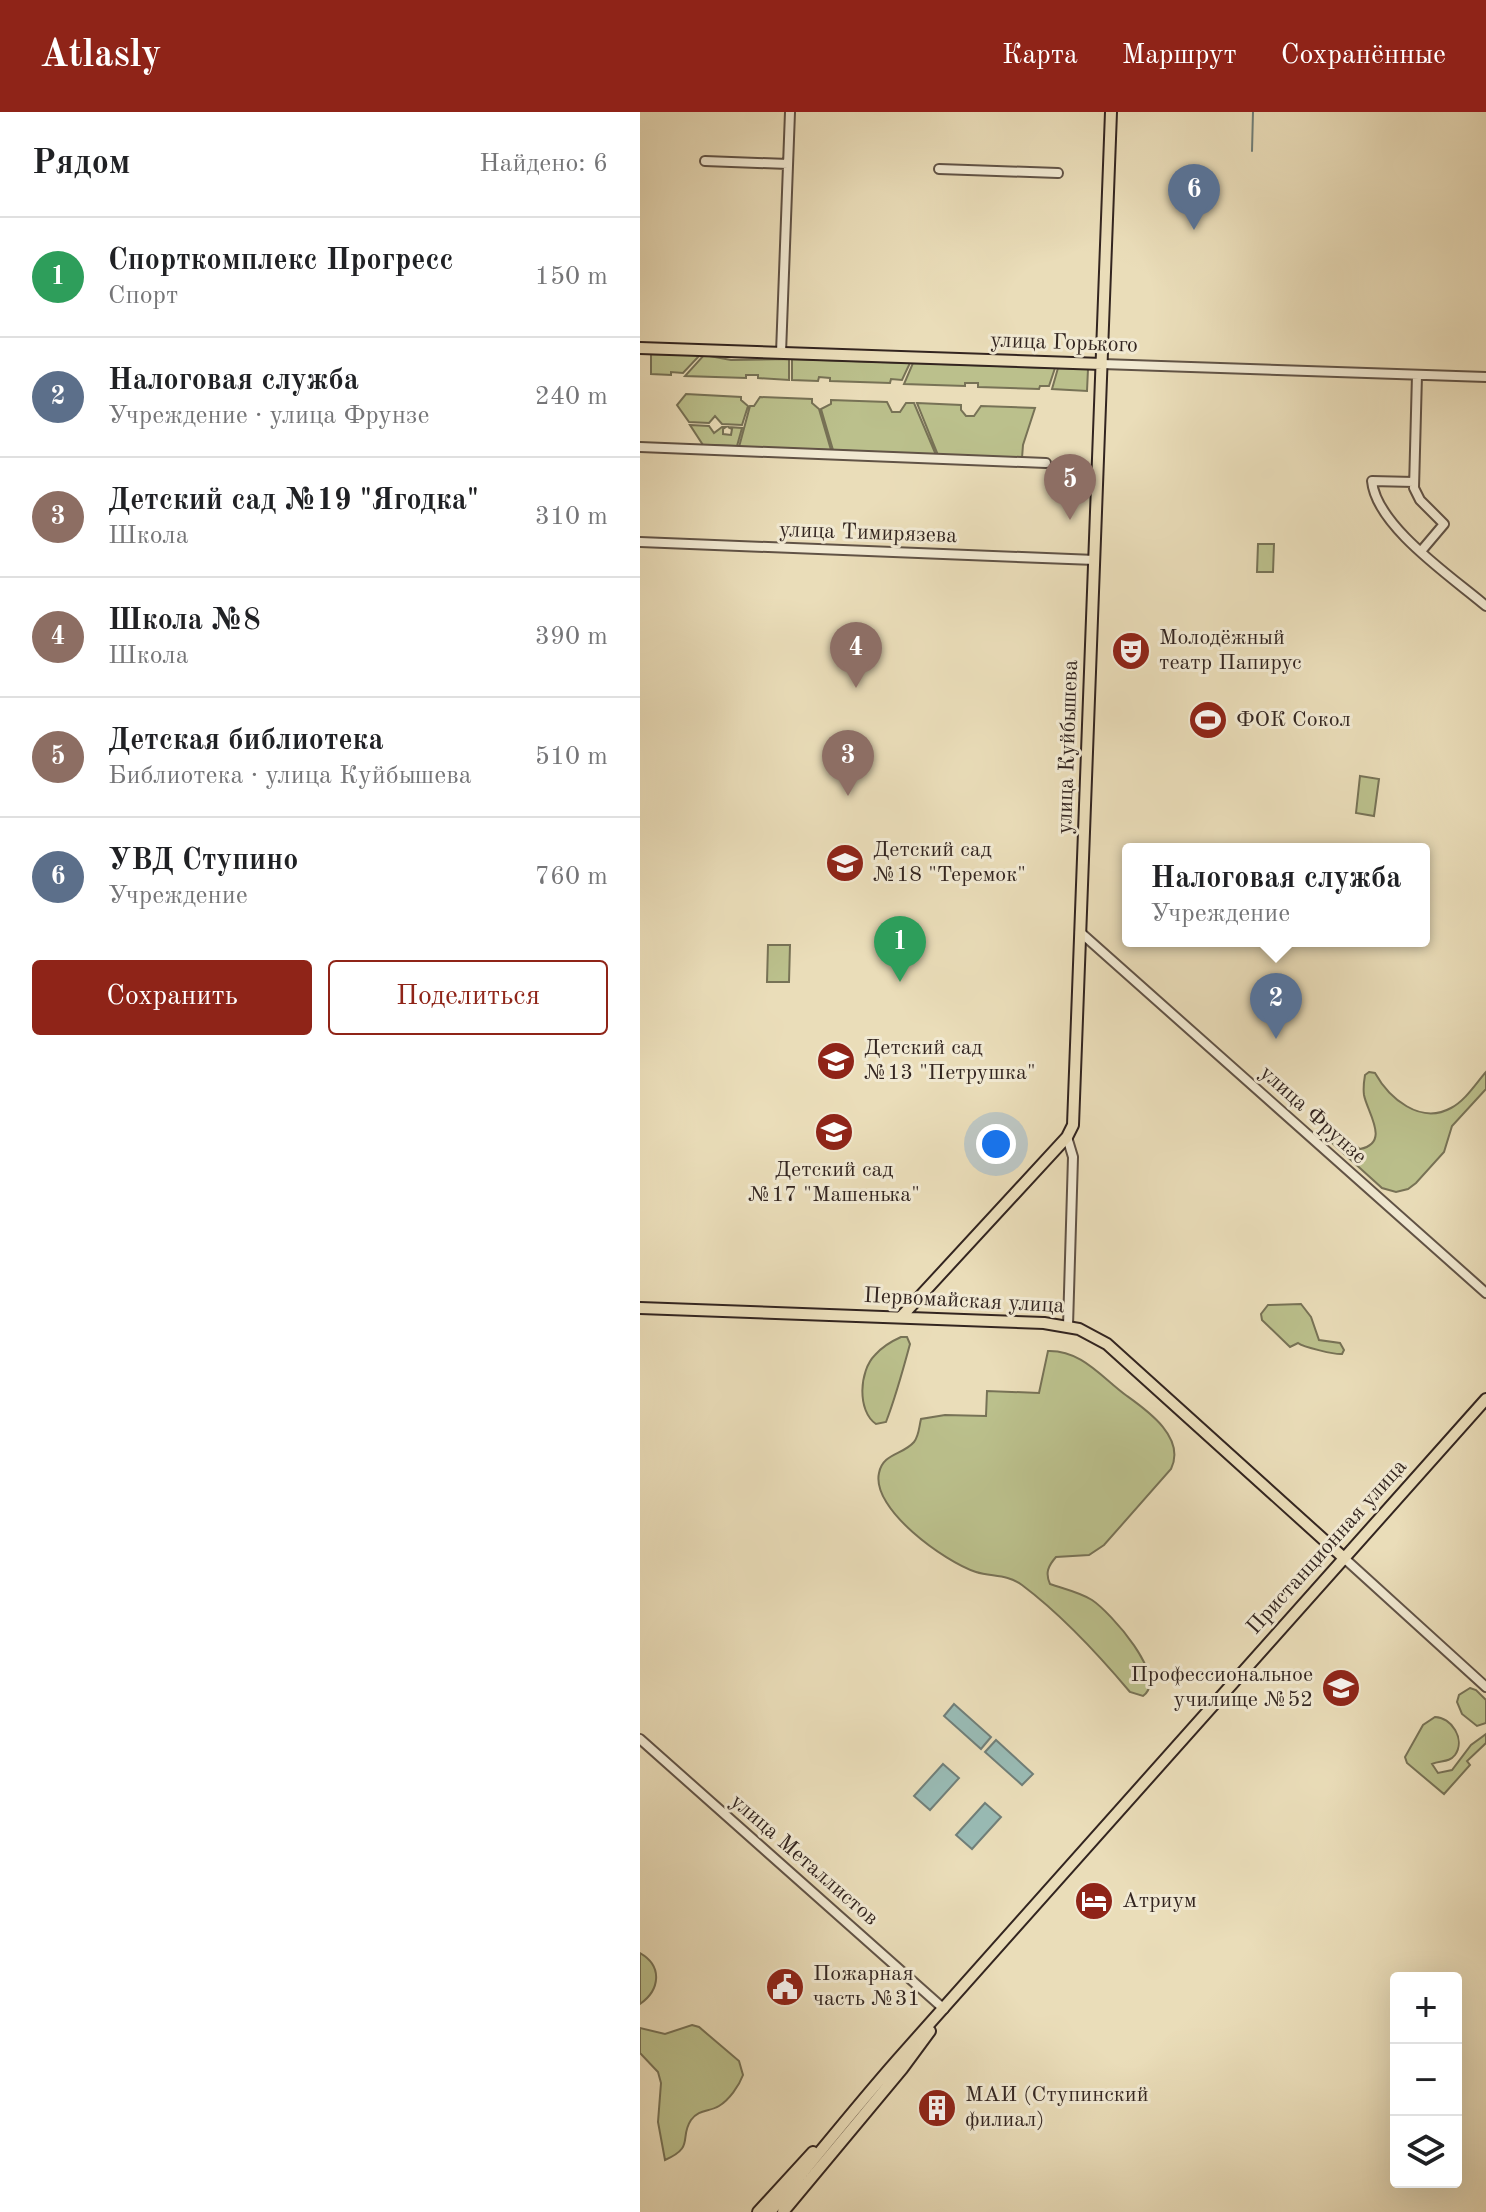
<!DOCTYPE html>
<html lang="ru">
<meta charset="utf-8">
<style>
body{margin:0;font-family:"Old Standard TT",serif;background:#f6f6f6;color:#202124}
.controls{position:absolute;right:24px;bottom:24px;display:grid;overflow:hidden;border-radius:8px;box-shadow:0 8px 32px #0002}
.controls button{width:72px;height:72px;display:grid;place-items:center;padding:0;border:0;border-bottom:2px solid #e0e0e0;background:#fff;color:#202124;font:40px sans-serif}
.you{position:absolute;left:356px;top:1032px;width:28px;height:28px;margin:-20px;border:6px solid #fff;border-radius:50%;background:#1a73e8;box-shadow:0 0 0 12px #1a73e833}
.badge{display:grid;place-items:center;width:52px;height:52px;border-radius:50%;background:#8f2418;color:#fff;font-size:26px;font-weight:700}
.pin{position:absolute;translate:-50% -66px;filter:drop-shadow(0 2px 4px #0008)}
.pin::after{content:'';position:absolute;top:42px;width:28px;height:24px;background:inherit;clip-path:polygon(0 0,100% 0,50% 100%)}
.popup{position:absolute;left:482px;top:731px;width:308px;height:104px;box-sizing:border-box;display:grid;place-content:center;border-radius:8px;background:#fff;filter:drop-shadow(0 2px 6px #0005);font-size:26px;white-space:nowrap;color:#757577}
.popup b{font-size:30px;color:#202124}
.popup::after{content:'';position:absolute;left:50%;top:100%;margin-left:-16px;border:16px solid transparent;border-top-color:#fff}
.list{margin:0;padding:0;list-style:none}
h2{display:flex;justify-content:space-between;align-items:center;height:104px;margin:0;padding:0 32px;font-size:34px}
h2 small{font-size:26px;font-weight:400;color:#757577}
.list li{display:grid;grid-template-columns:52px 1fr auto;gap:24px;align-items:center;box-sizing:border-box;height:120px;padding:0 32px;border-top:2px solid #e0e0e0}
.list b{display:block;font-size:30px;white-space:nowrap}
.list p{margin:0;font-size:26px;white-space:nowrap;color:#757577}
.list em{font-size:26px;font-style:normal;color:#757577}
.actions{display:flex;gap:16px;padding:24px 32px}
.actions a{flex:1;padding:18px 0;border:2px solid #8f2418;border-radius:8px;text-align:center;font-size:28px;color:#8f2418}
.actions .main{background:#8f2418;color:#fff}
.icon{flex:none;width:44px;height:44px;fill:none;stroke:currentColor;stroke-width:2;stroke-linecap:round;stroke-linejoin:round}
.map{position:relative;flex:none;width:846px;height:2100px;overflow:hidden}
header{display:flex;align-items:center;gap:48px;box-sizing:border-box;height:112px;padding:0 40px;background:#8f2418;color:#fff}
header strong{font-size:38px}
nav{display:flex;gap:44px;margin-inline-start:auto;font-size:28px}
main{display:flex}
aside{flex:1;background:#fff}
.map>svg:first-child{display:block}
.green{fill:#bbc08c;stroke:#777256;stroke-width:2}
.water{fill:#99bbb5;stroke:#707f79;stroke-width:2}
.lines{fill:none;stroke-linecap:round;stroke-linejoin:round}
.stream{stroke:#707f79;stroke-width:2}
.minor-casing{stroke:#615346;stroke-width:12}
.major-casing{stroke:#332520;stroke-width:14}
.minor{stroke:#f1e9d2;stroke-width:8}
.major{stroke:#eaddb9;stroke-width:10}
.labels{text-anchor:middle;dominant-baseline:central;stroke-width:6;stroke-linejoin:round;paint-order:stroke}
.street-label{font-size:22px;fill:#332520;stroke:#f1e9d2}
.poi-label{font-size:22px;fill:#332520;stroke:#f1e9d2;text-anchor:start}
</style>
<header>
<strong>Atlasly</strong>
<nav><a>Карта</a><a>Маршрут</a><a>Сохранённые</a></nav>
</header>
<main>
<aside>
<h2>Рядом<small>Найдено: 6</small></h2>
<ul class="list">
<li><span class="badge" style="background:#2e9e5b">1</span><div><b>Спорткомплекс Прогресс</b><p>Спорт</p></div><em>150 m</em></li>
<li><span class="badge" style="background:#5c6f8a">2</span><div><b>Налоговая служба</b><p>Учреждение · улица Фрунзе</p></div><em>240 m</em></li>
<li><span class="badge" style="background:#8d6e63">3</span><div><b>Детский сад №19 &quot;Ягодка&quot;</b><p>Школа</p></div><em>310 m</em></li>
<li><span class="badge" style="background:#8d6e63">4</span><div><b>Школа №8</b><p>Школа</p></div><em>390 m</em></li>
<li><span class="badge" style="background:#8d6e63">5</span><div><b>Детская библиотека</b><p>Библиотека · улица Куйбышева</p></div><em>510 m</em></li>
<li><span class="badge" style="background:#5c6f8a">6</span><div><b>УВД Ступино</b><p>Учреждение</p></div><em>760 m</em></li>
</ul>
<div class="actions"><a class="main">Сохранить</a><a>Поделиться</a></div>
</aside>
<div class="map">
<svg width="846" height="2100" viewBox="0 0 846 2100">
<rect width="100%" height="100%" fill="#eaddb9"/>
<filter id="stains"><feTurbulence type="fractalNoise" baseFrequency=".0025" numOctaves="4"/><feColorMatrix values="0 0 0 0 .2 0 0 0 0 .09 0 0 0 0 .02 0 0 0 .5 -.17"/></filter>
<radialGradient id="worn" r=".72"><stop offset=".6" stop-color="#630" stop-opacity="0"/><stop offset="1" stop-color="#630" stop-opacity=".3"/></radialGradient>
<path class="green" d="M 11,242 L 60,243 L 43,261 L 31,260 L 31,263 L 11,262 Z
M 64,243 L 91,248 L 149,247 L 149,268 L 118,266 L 118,263 L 106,263 L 106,266 L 45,264 Z
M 152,247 L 270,251 L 262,268 L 251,267 L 250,271 L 190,269 L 190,266 L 179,265 L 178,269 L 152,268 Z
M 273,251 L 415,256 L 409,274 L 400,274 L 399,277 L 338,275 L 338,271 L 325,271 L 325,274 L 264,272 Z
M 418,256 L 448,257 L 447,279 L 412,277 Z
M 46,282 L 101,285 L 101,288 L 108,294 L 102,313 L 82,312 L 75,304 L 69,311 L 49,310 L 37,293 Z
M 120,285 L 172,287 L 172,291 L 179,297 L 191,338 L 99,335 L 110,294 L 114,294 Z
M 191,288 L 247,290 L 252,300 L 260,300 L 266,291 L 274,291 L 296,343 L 193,338 L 181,297 L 191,292 Z
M 277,291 L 321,293 L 321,298 L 326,304 L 334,304 L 341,294 L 395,296 L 383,333 L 382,346 L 298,343 Z
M 50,313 L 69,314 L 74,321 L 82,315 L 86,315 L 83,317 L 83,322 L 91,323 L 92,317 L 88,315 L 102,316 L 97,334 L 63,333 Z
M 618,432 L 634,432 L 633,460 L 617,460 Z
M 720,664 L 739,667 L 734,704 L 716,701 Z
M 128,833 L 150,833 L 149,870 L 127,870 Z
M 729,960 L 735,961 C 749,986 780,1013 811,996 C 826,988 836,971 846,960 L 846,977 L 812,1014 L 804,1040 L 776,1071 L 768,1077 L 756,1080 L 742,1076 L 691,1030 L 693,1020 L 698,1020 L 720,1037 C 751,1031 727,1000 724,983 C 723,976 724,969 725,963 Z
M 661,1192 L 671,1205 L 679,1228 L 700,1231 L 704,1238 L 702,1242 C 696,1243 663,1235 658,1231 L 650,1235 L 622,1208 L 621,1202 L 628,1193 Z
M 261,1225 L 267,1225 L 270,1232 C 263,1258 256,1284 246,1310 L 236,1312 C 217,1299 219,1259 235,1243 C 242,1235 252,1229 261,1225 Z
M 408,1239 C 442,1238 462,1266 487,1284 C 508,1299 546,1326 531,1357 L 464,1433 L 449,1443 L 416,1445 C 408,1454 405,1461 410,1472 C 424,1477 439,1480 452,1488 C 470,1500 529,1565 503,1584 L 490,1580 C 458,1542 422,1503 382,1473 C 367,1462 352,1465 336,1460 C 305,1450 231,1397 239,1361 C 243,1341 263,1343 274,1330 C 279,1324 279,1315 281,1307 L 305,1303 L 346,1304 L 347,1279 L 399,1281 Z
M 830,1576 L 836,1578 L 846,1588 L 846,1611 L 837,1614 L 822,1602 L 817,1590 L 819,1583 Z
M 795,1605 C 811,1605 826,1627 815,1643 C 809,1651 800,1648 792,1652 L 798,1661 L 812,1658 L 831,1633 L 846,1622 L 846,1631 L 827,1649 L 830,1653 L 804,1682 L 767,1651 L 765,1645 L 783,1613 Z
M 0,1841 C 23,1854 20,1878 0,1892 Z
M 52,1913 L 59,1915 L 99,1949 L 103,1963 C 99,1974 89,1988 79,1994 C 69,2000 59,1997 51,2008 C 39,2026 55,2035 25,2048 L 18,2010 L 21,1971 L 18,1960 L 0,1941 L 0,1916 L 25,1922 Z"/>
<path class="water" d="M 314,1592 L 351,1625 L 341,1637 L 304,1604 Z
M 356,1628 L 393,1662 L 382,1673 L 345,1640 Z
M 303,1652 L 319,1666 L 290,1698 L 274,1684 Z
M 345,1691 L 361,1705 L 332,1737 L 316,1723 Z"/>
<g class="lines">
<path class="stream" d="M 612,39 L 613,0"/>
<g class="minor-casing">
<path id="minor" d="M 65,49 L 148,52
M 299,57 L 418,61
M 141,241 L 150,0
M 462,252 L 846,265
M 777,263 L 774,376 L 780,388 L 804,412 L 782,438
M 0,335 L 406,351
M 774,370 L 732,369 C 736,414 812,465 846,494
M 0,430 L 455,448
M 440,820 L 846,1181
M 427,1025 L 433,1045 L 428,1214
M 704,1446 L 846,1575
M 0,1627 L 304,1897"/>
</g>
<g class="major-casing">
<path id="major" d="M 0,236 L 462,252
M 0,1196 L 404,1211 L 439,1217 L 467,1232 L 704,1446
M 261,1205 L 427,1025 L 433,1013 L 471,0
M 118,2100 L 173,2040
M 130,2100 C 173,2049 214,1997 258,1947 L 846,1287
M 143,2100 L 262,1957 L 290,1919"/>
</g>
<use href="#minor" class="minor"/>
<use href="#major" class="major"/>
</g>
<defs>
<g id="theatre-disc" transform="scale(2)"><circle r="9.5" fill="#8f2418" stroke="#f1e9d2"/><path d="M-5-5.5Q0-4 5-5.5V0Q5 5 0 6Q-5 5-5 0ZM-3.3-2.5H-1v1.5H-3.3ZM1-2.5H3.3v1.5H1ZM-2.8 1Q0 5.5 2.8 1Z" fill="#fff"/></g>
<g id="stadium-disc" transform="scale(2)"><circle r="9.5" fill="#8f2418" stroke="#f1e9d2"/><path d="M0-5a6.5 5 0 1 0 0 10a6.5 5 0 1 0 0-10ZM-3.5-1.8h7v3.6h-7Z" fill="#fff"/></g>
<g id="school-disc" transform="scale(2)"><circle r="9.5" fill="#8f2418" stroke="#f1e9d2"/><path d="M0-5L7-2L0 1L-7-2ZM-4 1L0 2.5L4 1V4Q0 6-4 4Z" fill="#fff"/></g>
<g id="university-disc" transform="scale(2)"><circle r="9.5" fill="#8f2418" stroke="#f1e9d2"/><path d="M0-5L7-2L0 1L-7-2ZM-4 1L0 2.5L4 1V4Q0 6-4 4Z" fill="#fff"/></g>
<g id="hotel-disc" transform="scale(2)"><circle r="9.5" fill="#8f2418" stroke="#f1e9d2"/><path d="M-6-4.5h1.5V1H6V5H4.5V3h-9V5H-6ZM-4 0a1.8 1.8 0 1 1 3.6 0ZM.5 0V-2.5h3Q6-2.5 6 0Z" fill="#fff"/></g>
<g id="civic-disc" transform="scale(2)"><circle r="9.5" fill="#8f2418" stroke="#f1e9d2"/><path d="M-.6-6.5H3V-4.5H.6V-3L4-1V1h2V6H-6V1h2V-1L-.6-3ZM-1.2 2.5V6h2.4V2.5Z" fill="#fff"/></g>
<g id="building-disc" transform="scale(2)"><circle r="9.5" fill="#8f2418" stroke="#f1e9d2"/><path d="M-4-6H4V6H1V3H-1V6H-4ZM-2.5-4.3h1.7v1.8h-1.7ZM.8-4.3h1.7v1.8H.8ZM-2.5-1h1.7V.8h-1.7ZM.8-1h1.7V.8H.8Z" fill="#fff"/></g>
</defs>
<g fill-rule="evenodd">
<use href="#theatre-disc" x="491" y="539"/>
<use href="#stadium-disc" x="568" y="608"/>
<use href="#school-disc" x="205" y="751"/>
<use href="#school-disc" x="196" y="949"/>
<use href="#school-disc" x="194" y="1020"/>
<use href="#university-disc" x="701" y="1576"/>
<use href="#hotel-disc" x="454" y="1789"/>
<use href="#civic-disc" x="145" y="1875"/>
<use href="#building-disc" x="297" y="1996"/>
</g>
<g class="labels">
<g class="street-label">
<text transform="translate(424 231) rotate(2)">улица Горького</text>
<text transform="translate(228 421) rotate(2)">улица Тимирязева</text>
<text transform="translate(428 635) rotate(-88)">улица Куйбышева</text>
<text transform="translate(673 1003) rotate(42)">улица Фрунзе</text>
<text transform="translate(324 1189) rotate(3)">Первомайская улица</text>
<text transform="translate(687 1435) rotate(-48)">Пристанционная улица</text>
<text transform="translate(164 1748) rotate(41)">улица Металлистов</text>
</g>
<g class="poi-label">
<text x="519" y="526">Молодёжный<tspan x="519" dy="25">театр Папирус</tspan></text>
<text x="596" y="608">ФОК Сокол</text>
<text x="233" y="738">Детский сад<tspan x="233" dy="25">№18 "Теремок"</tspan></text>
<text x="224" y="936">Детский сад<tspan x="224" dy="25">№13 "Петрушка"</tspan></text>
<text x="194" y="1058" text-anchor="middle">Детский сад<tspan x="194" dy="25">№17 "Машенька"</tspan></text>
<text x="673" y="1563" text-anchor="end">Профессиональное<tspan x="673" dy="25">училище №52</tspan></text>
<text x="482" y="1789">Атриум</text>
<text x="173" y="1862">Пожарная<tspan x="173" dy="25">часть №31</tspan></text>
<text x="325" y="1983">МАИ (Ступинский<tspan x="325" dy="25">филиал)</tspan></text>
</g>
</g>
<rect width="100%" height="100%" filter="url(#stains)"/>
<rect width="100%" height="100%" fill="url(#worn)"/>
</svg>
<div class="controls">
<button>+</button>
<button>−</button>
<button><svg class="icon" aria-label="layers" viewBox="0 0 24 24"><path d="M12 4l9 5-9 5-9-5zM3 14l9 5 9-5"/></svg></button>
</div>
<div class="you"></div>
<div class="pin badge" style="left:260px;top:870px;background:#2e9e5b">1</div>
<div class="pin badge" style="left:636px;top:927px;background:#5c6f8a">2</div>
<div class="popup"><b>Налоговая служба</b>Учреждение</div>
<div class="pin badge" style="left:208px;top:684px;background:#8d6e63">3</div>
<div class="pin badge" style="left:216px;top:576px;background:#8d6e63">4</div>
<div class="pin badge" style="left:430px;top:408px;background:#8d6e63">5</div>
<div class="pin badge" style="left:554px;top:118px;background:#5c6f8a">6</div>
</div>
</main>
